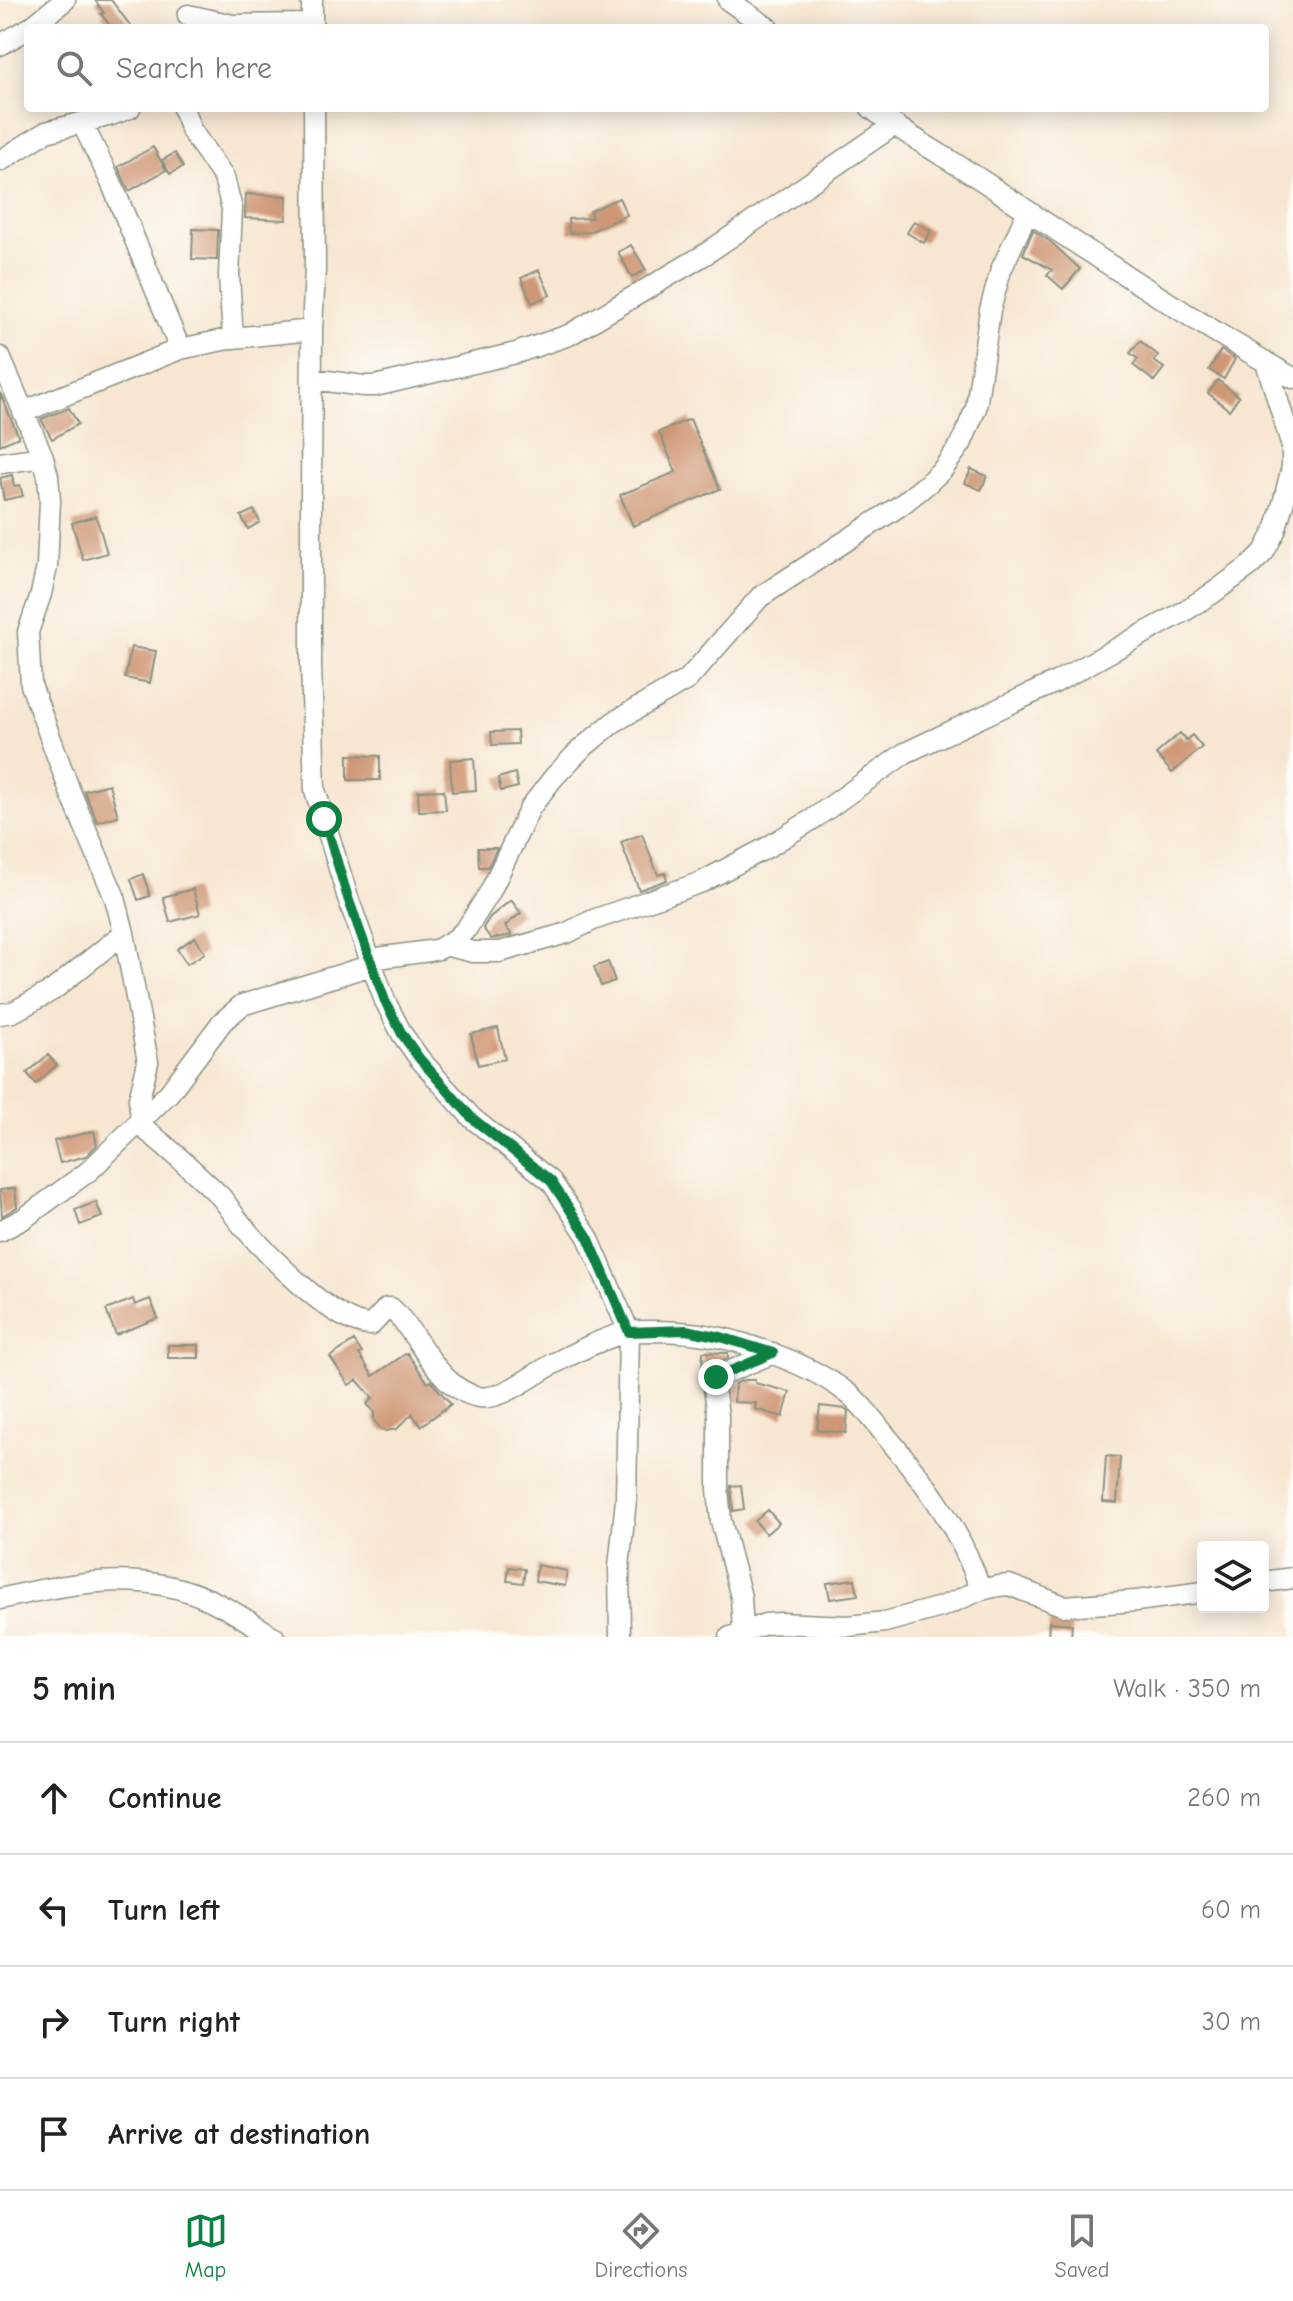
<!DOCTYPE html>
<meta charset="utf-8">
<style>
body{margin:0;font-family:"Comic Neue",sans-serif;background:#f6f6f6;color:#222}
.controls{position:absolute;right:24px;bottom:24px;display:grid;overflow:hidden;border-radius:8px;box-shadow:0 4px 20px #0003}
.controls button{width:72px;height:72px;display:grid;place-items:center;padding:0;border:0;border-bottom:2px solid #e0e0e0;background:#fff;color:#222;font:40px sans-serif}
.stop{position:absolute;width:24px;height:24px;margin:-18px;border:6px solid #0b8043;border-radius:50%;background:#fff}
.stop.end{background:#0b8043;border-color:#fff;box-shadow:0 2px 8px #0008}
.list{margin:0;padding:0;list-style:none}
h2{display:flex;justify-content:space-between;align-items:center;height:104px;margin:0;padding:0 32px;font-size:34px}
h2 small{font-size:26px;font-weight:400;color:#767676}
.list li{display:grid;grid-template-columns:52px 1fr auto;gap:24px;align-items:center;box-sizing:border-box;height:112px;padding:0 32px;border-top:2px solid #e0e0e0}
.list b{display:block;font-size:30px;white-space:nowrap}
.list em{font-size:26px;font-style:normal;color:#767676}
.icon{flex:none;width:44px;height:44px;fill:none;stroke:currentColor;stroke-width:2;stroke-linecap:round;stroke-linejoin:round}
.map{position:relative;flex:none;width:1293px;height:1637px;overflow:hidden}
.search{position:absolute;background:#fff;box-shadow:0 4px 20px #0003;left:24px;right:24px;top:24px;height:88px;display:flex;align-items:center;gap:20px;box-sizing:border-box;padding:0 28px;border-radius:8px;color:#767676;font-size:30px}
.sheet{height:552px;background:#fff}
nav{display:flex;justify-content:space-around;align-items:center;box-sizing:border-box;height:112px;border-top:2px solid #e0e0e0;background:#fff;font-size:22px;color:#767676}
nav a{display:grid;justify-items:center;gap:4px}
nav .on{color:#0b8043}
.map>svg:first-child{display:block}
.building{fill:#cf9774}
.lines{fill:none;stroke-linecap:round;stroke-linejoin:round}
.minor-casing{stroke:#8b9282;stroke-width:23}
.minor{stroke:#fff;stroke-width:20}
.route{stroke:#0b8043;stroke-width:10}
</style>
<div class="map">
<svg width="1293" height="1637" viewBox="0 0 1293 1637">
<rect width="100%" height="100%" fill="#fdfcf7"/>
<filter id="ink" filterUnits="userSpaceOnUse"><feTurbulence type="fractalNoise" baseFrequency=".0125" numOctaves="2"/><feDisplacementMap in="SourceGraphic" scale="16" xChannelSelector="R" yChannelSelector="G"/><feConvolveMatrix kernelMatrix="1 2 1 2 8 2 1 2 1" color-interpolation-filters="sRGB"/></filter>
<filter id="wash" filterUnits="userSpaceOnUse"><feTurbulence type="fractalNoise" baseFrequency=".006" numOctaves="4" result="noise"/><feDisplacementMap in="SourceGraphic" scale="32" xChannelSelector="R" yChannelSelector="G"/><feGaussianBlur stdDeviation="1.8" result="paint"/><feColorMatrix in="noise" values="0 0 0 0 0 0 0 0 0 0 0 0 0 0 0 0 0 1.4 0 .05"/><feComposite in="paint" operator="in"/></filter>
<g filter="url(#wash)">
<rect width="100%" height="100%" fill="#f7e6d1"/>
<g id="blocks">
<path class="building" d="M 95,0 L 111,0 L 132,28 L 112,28 L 101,14 L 104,13 Z
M 153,147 L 166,170 L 129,191 L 118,167 Z
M 175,153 L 183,167 L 170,174 L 162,160 Z
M 246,194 L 287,196 L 286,220 L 245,218 Z
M 619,198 L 627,215 L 589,232 L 569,233 L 568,219 L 592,218 L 590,211 Z
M 914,221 L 931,231 L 924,243 L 907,233 Z
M 193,229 L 218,230 L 217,260 L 192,259 Z
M 1033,230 L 1052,243 L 1080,269 L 1063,289 L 1047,275 L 1052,270 L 1023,254 Z
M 631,245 L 646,270 L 632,277 L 618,252 Z
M 539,270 L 550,295 L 532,303 L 521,278 Z
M 1140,341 L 1159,356 L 1154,361 L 1164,368 L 1154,381 L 1133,365 L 1138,359 L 1130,353 Z
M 1221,350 L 1235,359 L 1224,379 L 1209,370 Z
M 1218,380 L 1239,397 L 1229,410 L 1208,393 Z
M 0,393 L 19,437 L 0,445 Z
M 69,408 L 78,424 L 52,439 L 41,419 Z
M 690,419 L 720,489 L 633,526 L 620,495 L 676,472 L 659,432 Z
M 971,469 L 987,476 L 981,490 L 965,483 Z
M 12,475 L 14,486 L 20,485 L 23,496 L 4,500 L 0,478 Z
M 254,510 L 260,522 L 248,529 L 241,516 Z
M 96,516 L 107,553 L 83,560 L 72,523 Z
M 131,647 L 156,651 L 150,683 L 125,678 Z
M 517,731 L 518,744 L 492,745 L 491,732 Z
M 1180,733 L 1186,740 L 1192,735 L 1202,747 L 1172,773 L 1156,754 Z
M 348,755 L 380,756 L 380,780 L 348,780 Z
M 474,758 L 476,790 L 452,792 L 450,760 Z
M 515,773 L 518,787 L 501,791 L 498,778 Z
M 109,784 L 118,816 L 97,822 L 84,791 Z
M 444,790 L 446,810 L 419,811 L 418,791 Z
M 642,834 L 658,875 L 665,873 L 667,880 L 639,890 L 621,842 Z
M 478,848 L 497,848 L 488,867 L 479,867 Z
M 143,874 L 150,896 L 138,900 L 131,879 Z
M 193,889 L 200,914 L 170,922 L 163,897 Z
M 511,900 L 521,913 L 505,926 L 512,935 L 491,939 L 483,928 L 490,917 Z
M 195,937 L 205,953 L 187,964 L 177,949 Z
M 608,962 L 615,981 L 601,986 L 594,967 Z
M 498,1028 L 505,1059 L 478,1065 L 471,1034 Z
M 48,1055 L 57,1065 L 36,1084 L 27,1073 Z
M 94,1131 L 97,1145 L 86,1156 L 60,1163 L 54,1141 Z
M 15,1188 L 17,1207 L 2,1216 L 0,1190 Z
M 96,1202 L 102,1217 L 80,1225 L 75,1210 Z
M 133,1299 L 135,1305 L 150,1299 L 158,1318 L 116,1335 L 106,1310 Z
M 354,1341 L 362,1353 L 359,1354 L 373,1376 L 407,1353 L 428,1383 L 431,1381 L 451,1404 L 421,1426 L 412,1414 L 397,1429 L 386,1431 L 381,1429 L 374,1420 L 374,1412 L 367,1404 L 373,1398 L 357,1380 L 349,1385 L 330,1357 Z
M 168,1345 L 199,1345 L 199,1358 L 168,1358 Z
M 703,1352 L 728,1353 L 728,1358 L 702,1372 Z
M 743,1380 L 755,1380 L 755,1383 L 790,1392 L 783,1417 L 755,1409 L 756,1403 L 734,1402 L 735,1384 Z
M 820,1406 L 846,1409 L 848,1411 L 846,1433 L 817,1430 Z
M 1106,1456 L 1120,1457 L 1117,1503 L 1103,1502 Z
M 741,1485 L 744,1509 L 733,1511 L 731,1486 Z
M 768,1510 L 779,1523 L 766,1534 L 755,1521 Z
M 537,1565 L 567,1571 L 565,1586 L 535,1581 Z
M 509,1567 L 525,1569 L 523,1583 L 507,1581 Z
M 855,1579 L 858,1595 L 830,1599 L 827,1583 Z
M 1049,1622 L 1072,1624 L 1071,1637 L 1048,1637 Z"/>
</g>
</g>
<g filter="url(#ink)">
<use href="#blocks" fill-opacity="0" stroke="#8b9282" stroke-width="2"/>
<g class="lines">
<g class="minor-casing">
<path id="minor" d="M 728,0 L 768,28
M 188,15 L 233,25 L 312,24
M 30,28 L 65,0
M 312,28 L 312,0
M 0,45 L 28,29
M 183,108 L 191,130 L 224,178 L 232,209 L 229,276 L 233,338
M 314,108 L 315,269 L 312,330 L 311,499 L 311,664 L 315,790 L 348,898 L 385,1001 L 402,1034 L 419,1058 L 472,1118 L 551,1181 L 588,1237 L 629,1332 L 626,1500 L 619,1567 L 620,1637
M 871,108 C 908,137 950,159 989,185 C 1088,252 1189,318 1293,378
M 82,123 L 111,182 L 180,349
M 0,161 L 46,132 L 111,115 L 130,108
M 0,357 L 43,457 L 48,476 L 50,500 L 47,567 L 41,594 L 28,632 L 31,685 L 71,794 L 115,898 L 124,933 L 148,1062 L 139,1099 L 141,1119
M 313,379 L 363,386 L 375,386 L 516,353 L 569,335 L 704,255 L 893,126
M 23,412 L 180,349 L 233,338 L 312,330
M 0,463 L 43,457
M 445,945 L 473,952 L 500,952 L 567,933 L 593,920 L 702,882 L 768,847 L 813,819 L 905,753 L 1056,682 L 1183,612 L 1213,593 L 1251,565 L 1264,552 L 1275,531 L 1284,500 L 1292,467 L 1292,446 L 1266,362
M 370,959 L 429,951 L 439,949 L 457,938 L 467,928 L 490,892 L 530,808 L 554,777 L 581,749 L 614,722 L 688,679 L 760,597 L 901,505 L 926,485 L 943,469 L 961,444 L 976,408 L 990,310 L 1001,270 L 1028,211
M 0,1014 L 13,1012 L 53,990 L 124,933
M 137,1123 C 166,1145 193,1170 220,1196 C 228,1205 234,1216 242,1225 C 265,1252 335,1326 371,1325 L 387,1308 L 391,1308 C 419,1333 437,1389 479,1397 C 502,1401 535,1373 555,1363 C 578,1351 603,1338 628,1332 C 635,1331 644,1331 652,1331 C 684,1331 711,1334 741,1343 C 779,1355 819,1370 850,1395 C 864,1406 875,1423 886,1436 C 929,1487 959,1527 981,1590
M 0,1231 L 23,1219 L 89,1171 L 169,1093 L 222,1022 L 242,1005 L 372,965
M 1263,1582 L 1293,1578
M 0,1599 C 69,1583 143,1568 210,1600 C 232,1610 253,1624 274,1637
M 743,1632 L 741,1597 L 721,1521 L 718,1489 L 718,1415 L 713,1381 C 719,1374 761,1359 773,1353
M 730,1637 L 765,1624 L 780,1623 L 848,1626 L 885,1622 L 941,1607 L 981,1590 L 998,1586 L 1009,1585 L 1064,1606 L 1136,1601 L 1203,1592"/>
</g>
<use href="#minor" class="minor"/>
</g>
</g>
<g class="lines" filter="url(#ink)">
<path class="route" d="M 324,819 L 348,898 L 385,1001 L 402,1034 L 419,1058 L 472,1118 L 551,1181 L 588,1237 L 629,1332 L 686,1330 L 721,1337 L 773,1353 L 716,1377"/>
</g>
</svg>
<div class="controls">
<button><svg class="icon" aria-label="layers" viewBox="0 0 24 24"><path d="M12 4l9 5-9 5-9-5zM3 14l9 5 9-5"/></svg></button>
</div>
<div class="stop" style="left:324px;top:819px"></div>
<div class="stop end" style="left:716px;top:1377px"></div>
<div class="search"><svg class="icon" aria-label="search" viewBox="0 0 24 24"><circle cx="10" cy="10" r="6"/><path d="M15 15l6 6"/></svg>Search here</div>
</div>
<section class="sheet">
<h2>5 min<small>Walk · 350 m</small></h2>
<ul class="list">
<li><svg class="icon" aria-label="ahead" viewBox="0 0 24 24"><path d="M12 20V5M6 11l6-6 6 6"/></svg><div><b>Continue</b></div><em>260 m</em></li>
<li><svg class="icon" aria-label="left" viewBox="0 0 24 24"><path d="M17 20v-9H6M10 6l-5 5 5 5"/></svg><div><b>Turn left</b></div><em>60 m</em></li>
<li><svg class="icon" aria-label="right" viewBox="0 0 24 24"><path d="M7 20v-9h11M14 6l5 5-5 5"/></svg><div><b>Turn right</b></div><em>30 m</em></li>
<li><svg class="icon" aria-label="arrive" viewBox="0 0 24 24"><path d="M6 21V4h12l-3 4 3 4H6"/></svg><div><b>Arrive at destination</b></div></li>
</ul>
</section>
<nav>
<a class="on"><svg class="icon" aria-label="map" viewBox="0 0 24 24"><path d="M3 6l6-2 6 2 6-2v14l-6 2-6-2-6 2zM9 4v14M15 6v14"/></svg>Map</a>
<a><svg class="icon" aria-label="directions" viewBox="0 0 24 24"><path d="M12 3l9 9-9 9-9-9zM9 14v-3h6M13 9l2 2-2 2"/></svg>Directions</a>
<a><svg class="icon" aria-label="saved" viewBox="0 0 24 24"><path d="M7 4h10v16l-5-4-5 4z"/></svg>Saved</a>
</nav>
